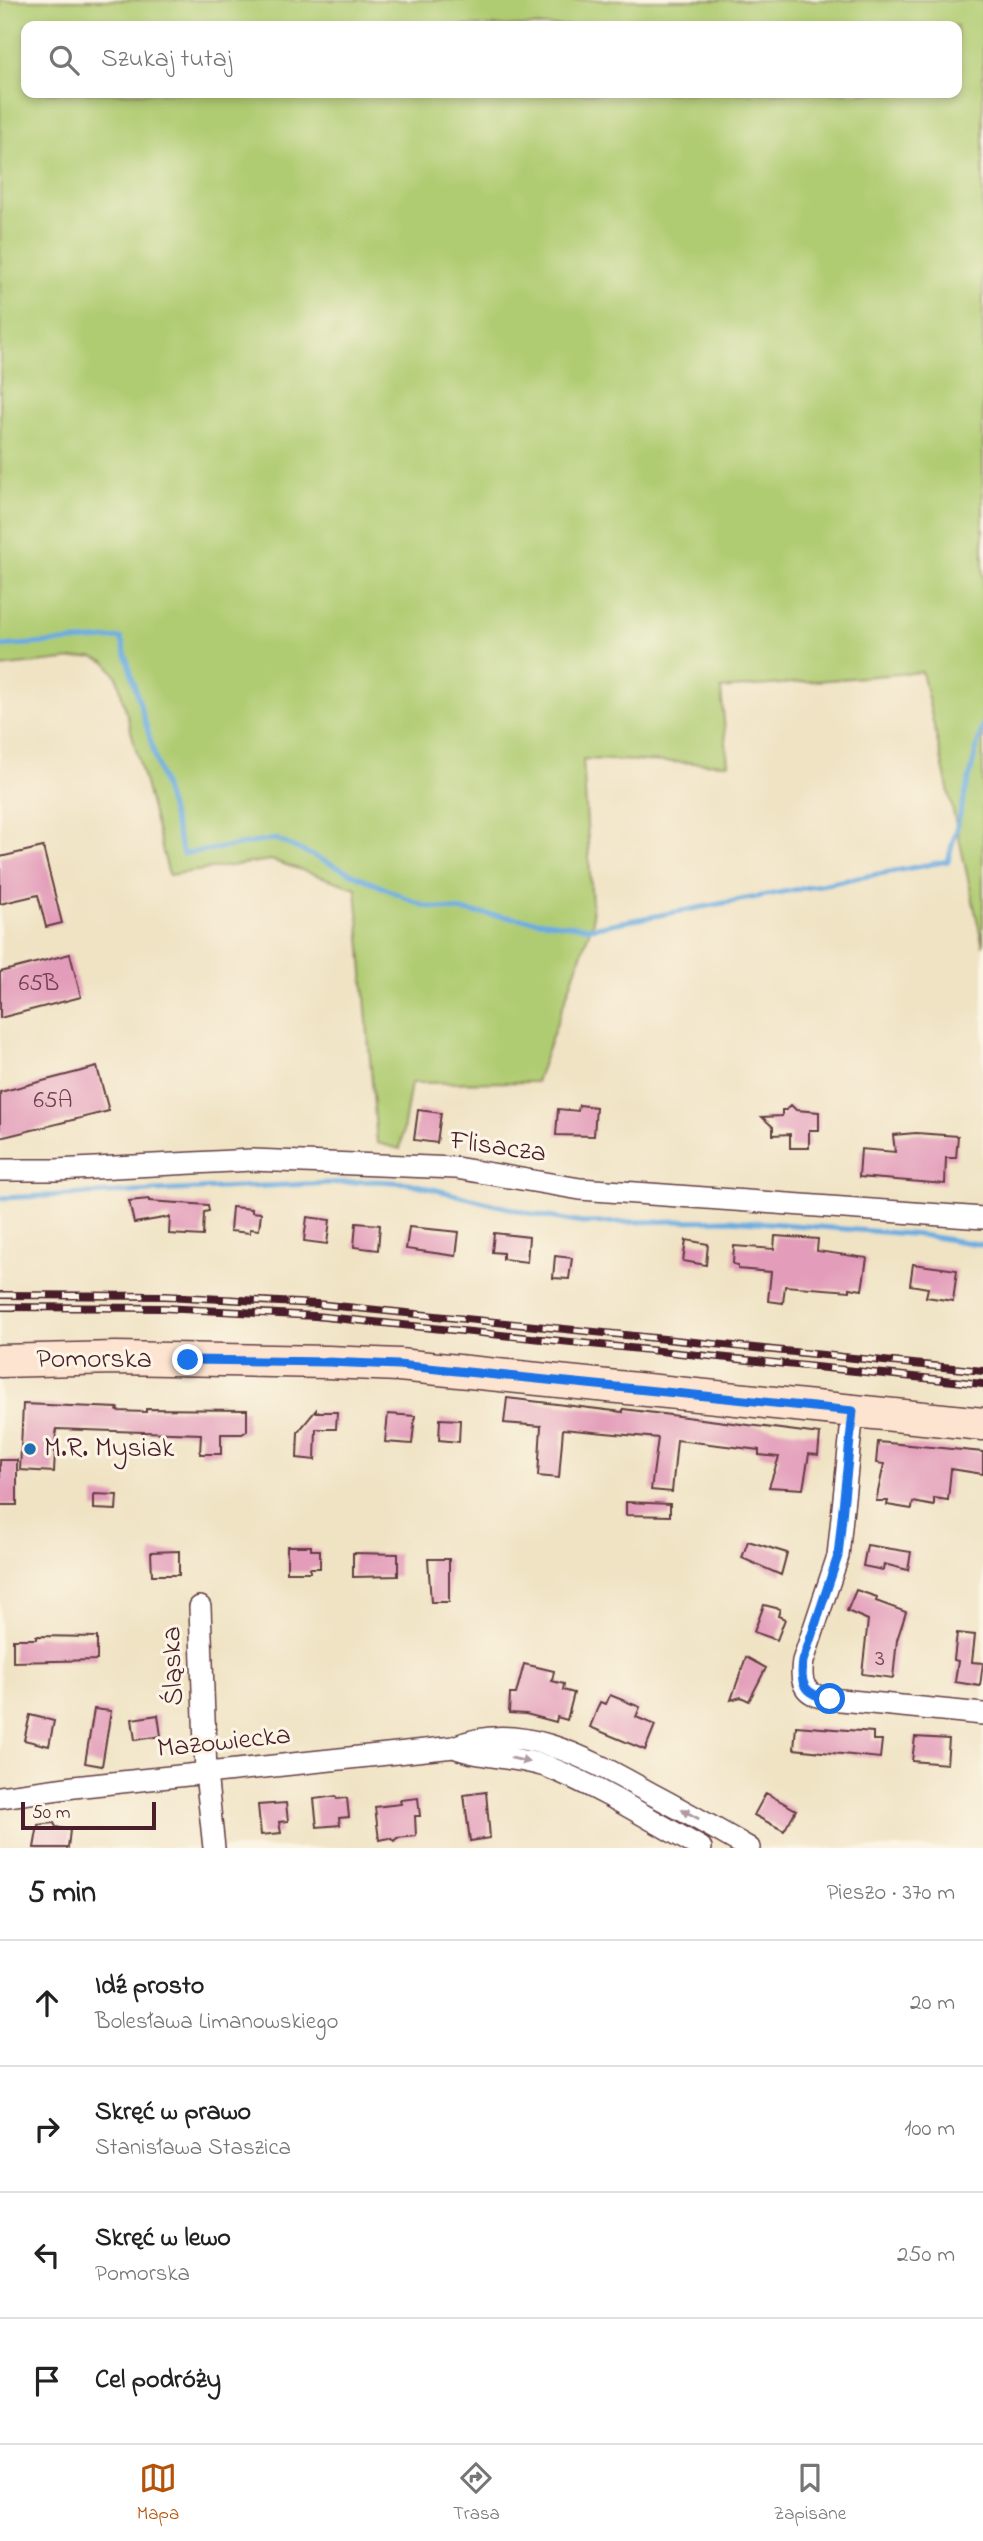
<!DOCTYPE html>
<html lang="pl">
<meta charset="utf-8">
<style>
body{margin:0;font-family:"Indie Flower",sans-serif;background:#f2f2f2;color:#222}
.scale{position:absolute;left:21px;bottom:18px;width:135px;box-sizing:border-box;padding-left:7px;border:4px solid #4a1f2b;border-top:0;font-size:19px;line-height:24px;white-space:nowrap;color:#4a1f2b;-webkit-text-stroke:5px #fcf5e5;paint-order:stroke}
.stop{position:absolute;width:21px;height:21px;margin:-16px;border:5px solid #1a73e8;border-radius:50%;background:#fff}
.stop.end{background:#1a73e8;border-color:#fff;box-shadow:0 2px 7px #0008}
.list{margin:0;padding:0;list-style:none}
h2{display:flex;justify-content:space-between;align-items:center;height:91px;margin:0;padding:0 28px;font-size:30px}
h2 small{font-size:23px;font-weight:400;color:#767676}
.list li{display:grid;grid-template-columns:46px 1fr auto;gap:21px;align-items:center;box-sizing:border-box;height:126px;padding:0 28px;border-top:2px solid #e0e0e0}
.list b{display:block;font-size:26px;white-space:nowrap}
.list p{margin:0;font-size:23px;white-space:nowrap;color:#767676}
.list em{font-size:23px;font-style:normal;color:#767676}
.icon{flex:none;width:38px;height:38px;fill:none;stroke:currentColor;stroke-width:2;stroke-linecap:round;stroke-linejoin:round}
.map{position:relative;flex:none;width:983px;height:1848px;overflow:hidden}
.search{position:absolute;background:#fff;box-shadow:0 4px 10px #0003;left:21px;right:21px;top:21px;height:77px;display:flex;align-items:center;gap:18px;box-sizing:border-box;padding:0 24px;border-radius:14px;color:#767676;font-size:26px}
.sheet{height:595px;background:#fff}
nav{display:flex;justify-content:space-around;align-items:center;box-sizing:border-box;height:98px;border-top:2px solid #e0e0e0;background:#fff;font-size:19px;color:#767676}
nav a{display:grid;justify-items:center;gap:4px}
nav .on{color:#b45309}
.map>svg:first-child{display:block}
.green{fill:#b0cc72;stroke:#7d764e;stroke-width:2;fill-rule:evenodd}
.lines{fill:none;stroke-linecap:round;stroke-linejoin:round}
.stream{stroke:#6bacdf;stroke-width:5}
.building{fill:#e39dba}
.street-casing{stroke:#633c42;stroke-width:24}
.secondary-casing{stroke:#633c42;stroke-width:35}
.street{stroke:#fff;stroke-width:21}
.secondary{stroke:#fde4d0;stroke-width:32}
.rail-casing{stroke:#4a1f2b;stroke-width:8}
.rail{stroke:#fcf5e5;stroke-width:5;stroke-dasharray:16;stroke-linecap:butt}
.oneway{fill:#ae9aa0}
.route{stroke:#1a73e8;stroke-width:9}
.poi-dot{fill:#1f6fb2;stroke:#fcf5e5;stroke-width:2.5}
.labels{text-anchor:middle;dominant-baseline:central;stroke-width:6;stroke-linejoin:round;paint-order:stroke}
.number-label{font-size:24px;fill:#703e4f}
.street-label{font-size:28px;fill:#4a1f2b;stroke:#fcf5e5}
.poi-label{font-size:28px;fill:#4a1f2b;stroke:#fcf5e5;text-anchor:start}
</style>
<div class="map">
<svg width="983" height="1848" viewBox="0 0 983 1848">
<rect width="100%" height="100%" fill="#fcf5e5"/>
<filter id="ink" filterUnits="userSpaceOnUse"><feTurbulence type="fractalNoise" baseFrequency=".0143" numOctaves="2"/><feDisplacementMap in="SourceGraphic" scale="14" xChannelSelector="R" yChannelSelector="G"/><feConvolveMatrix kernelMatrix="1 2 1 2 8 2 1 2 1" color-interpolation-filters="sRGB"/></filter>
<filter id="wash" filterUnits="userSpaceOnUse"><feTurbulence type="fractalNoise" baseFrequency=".00686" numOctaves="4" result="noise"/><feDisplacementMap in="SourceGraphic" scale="28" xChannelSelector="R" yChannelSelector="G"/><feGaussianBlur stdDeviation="1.57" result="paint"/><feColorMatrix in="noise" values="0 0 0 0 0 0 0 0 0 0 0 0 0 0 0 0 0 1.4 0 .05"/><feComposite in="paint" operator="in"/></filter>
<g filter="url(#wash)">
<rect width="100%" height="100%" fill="#f0e3c4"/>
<path class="green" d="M 0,0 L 983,0 L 983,946 L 922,672 L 721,689 L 728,764 L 583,759 L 593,921 L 536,1082 L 411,1083 L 400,1149 L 377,1143 L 356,888 L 271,860 L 169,875 L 117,677 L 106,662 L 92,657 L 0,667 ZM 957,26 L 957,93 L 26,93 L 26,26 Z"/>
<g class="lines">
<path class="stream" d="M 0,646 L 121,638 L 183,854 L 276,839 L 424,906 L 591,928 L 948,861 L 983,724
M 0,1198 L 376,1181 L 409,1183 L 532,1214 L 582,1223 L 730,1220 L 921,1235 L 983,1245"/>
</g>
<g id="blocks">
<path class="building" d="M 43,847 L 62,923 L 46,927 L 38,895 L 0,904 L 0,857 Z
M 70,954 L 81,997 L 0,1018 L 0,972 Z
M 97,1067 L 109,1111 L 0,1138 L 0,1092 Z
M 579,1105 L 596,1107 L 594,1136 L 556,1135 L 558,1109 L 578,1111 Z
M 791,1105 L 796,1110 L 819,1112 L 819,1130 L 809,1130 L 809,1148 L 790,1148 L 790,1134 L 773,1135 L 773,1127 L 762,1117 L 782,1116 L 782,1110 L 786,1110 Z
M 418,1110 L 441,1113 L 437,1143 L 414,1140 Z
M 916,1133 L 958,1136 L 956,1158 L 946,1158 L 945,1184 L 859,1177 L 861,1149 L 895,1152 L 893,1135 Z
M 149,1199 L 149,1201 L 208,1205 L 209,1211 L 204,1212 L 203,1236 L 169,1234 L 170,1217 L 134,1223 L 129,1201 Z
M 232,1207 L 252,1209 L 252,1212 L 261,1213 L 259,1230 L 250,1229 L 250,1233 L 230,1231 Z
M 307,1217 L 330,1220 L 327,1244 L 304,1241 Z
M 356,1223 L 380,1225 L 378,1250 L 354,1247 Z
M 409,1227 L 459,1232 L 456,1256 L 406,1249 Z
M 494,1233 L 529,1237 L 527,1262 L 503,1259 L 503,1253 L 492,1252 Z
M 775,1236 L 818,1239 L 817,1251 L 867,1258 L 862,1290 L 850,1288 L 850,1291 L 785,1286 L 783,1303 L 768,1301 L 771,1272 L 738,1269 L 738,1265 L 733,1264 L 734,1246 L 774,1249 Z
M 686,1240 L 708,1244 L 706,1265 L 683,1261 Z
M 555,1256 L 572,1258 L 569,1279 L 553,1278 Z
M 913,1264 L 957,1270 L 953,1301 L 926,1297 L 928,1288 L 910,1285 Z
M 507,1398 L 623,1412 L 623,1409 L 820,1434 L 818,1455 L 809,1454 L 803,1489 L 769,1487 L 779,1457 L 759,1455 L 759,1450 L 677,1440 L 672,1492 L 651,1490 L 658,1438 L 563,1429 L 559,1478 L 538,1476 L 541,1426 L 504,1423 Z
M 23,1404 L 118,1408 L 117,1411 L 146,1412 L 146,1409 L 247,1410 L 247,1431 L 242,1434 L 221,1434 L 221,1454 L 200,1454 L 201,1434 L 56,1429 L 54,1472 L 20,1470 Z
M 316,1410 L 316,1412 L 337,1412 L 336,1429 L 316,1429 L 315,1460 L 297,1458 L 298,1432 Z
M 388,1414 L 415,1416 L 412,1444 L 385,1442 Z
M 440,1419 L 460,1420 L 459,1442 L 439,1440 Z
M 878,1442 L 983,1452 L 983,1474 L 951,1469 L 948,1500 L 934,1498 L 934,1506 L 913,1502 L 912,1509 L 887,1505 L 888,1501 L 876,1501 L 884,1464 L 876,1463 Z
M 0,1460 L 17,1460 L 17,1505 L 0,1505 Z
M 94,1494 L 117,1495 L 116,1510 L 94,1509 Z
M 626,1502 L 670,1504 L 670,1516 L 626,1515 Z
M 748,1541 L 787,1553 L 781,1575 L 742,1558 Z
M 867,1545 L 911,1552 L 908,1570 L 884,1564 L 883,1570 L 863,1566 Z
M 287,1546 L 311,1546 L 311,1550 L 320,1550 L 320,1568 L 310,1568 L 310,1572 L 287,1572 Z
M 179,1551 L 179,1575 L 152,1575 L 151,1552 Z
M 353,1553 L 398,1554 L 398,1576 L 353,1577 Z
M 428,1559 L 449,1559 L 449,1602 L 431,1602 Z
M 856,1590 L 877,1597 L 876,1601 L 906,1612 L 897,1640 L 893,1678 L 862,1674 L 868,1620 L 847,1611 Z
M 764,1605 L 780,1609 L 778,1616 L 785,1619 L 777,1640 L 754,1632 Z
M 957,1633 L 975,1635 L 972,1662 L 983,1663 L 980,1686 L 955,1682 L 958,1661 L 954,1660 Z
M 36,1636 L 97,1637 L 97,1660 L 13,1662 L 13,1639 L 36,1639 Z
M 746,1657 L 766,1668 L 749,1701 L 741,1697 L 731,1700 Z
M 524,1664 L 554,1671 L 552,1681 L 564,1684 L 563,1690 L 574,1693 L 567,1720 L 557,1717 L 556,1722 L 526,1714 L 509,1713 L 510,1694 L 516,1694 Z
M 610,1695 L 640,1707 L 636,1717 L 655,1725 L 645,1750 L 590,1727 L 600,1702 L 606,1704 Z
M 94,1709 L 111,1711 L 102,1766 L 85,1763 Z
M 30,1715 L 54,1721 L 49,1746 L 24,1740 Z
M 158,1715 L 161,1736 L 135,1740 L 132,1719 Z
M 796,1726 L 873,1732 L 873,1740 L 882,1740 L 880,1758 L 794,1749 Z
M 915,1737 L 949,1739 L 947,1764 L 912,1761 Z
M 486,1792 L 490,1838 L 470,1841 L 464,1795 Z
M 766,1793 L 796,1810 L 784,1831 L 754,1815 Z
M 336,1796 L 337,1799 L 347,1798 L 349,1817 L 339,1818 L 340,1825 L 317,1827 L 314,1799 Z
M 418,1798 L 420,1816 L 415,1816 L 416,1836 L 397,1838 L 394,1841 L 390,1838 L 379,1840 L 375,1807 L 401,1804 L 400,1800 Z
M 286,1803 L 288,1821 L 279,1822 L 281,1833 L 261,1835 L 258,1805 Z
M 54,1823 L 56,1827 L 70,1830 L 68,1848 L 34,1848 L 38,1825 Z"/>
</g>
</g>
<g filter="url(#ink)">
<use href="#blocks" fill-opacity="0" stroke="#633c42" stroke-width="2"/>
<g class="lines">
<g class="street-casing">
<path id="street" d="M 0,1170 L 56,1170 L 252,1160 L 456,1168 L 580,1189 L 983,1218
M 853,1411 L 838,1556 L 803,1661 C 799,1686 806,1695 830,1699 L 983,1714
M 200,1607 L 206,1773 L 214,1848
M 454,1747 C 484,1759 517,1756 548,1767 C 601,1788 651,1820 701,1848
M 0,1797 L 74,1787 L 454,1747 C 521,1718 592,1761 650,1793 C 684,1811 716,1829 749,1848"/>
</g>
<g class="secondary-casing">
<path id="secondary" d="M 0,1361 L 115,1358 L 328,1362 L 399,1365 L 983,1424"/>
</g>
<use href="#street" class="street"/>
<use href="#secondary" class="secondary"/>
<g class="rail-casing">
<path id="rail" d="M 0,1295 L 165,1296 L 317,1304 L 983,1371
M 0,1307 L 163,1308 L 315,1316 L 983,1384"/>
</g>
<use href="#rail" class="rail"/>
</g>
<defs><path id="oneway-solid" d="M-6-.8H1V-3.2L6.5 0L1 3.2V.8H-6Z" transform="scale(1.75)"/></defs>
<g class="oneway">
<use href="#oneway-solid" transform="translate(520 1760) rotate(13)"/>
<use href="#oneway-solid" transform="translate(690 1814) rotate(-151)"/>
</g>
</g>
<g class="lines" filter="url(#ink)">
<path class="route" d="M 188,1360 L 328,1362 L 398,1365 L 853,1411 L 838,1556 L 803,1661 C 799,1686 806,1695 830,1699"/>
</g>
<circle class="poi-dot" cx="30" cy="1449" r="7"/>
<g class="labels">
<g class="number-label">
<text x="39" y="984">65B</text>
<text x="53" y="1101">65A</text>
<text x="880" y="1659">3</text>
</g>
<g class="street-label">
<text transform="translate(498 1148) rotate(8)">Flisacza</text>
<text x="94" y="1360">Pomorska</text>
<text transform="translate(174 1666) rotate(-92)">Śląska</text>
<text transform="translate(224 1743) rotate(-6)">Mazowiecka</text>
</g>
<g class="poi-label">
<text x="44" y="1449">M.R. Mysiak</text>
</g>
</g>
</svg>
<div class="scale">50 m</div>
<div class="stop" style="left:830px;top:1699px"></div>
<div class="stop end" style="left:188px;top:1360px"></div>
<div class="search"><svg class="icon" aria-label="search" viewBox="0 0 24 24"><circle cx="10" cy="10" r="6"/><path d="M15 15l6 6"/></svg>Szukaj tutaj</div>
</div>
<section class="sheet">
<h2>5 min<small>Pieszo · 370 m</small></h2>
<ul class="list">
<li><svg class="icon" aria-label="ahead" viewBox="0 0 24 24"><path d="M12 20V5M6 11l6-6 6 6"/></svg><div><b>Idź prosto</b><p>Bolesława Limanowskiego</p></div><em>20 m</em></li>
<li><svg class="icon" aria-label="right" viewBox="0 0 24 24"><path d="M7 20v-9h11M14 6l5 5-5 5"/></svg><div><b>Skręć w prawo</b><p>Stanisława Staszica</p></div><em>100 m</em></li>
<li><svg class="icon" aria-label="left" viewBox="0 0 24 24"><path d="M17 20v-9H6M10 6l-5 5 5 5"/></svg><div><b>Skręć w lewo</b><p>Pomorska</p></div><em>250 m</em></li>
<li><svg class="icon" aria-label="arrive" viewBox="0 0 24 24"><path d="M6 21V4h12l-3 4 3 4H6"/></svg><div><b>Cel podróży</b></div></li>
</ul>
</section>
<nav>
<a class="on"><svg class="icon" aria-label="map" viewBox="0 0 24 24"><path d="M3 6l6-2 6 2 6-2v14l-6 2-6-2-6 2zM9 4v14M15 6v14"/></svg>Mapa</a>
<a><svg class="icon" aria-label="directions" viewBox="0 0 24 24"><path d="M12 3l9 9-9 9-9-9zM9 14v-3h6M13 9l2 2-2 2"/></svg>Trasa</a>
<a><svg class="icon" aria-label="saved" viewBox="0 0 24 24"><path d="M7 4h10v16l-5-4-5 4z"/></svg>Zapisane</a>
</nav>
